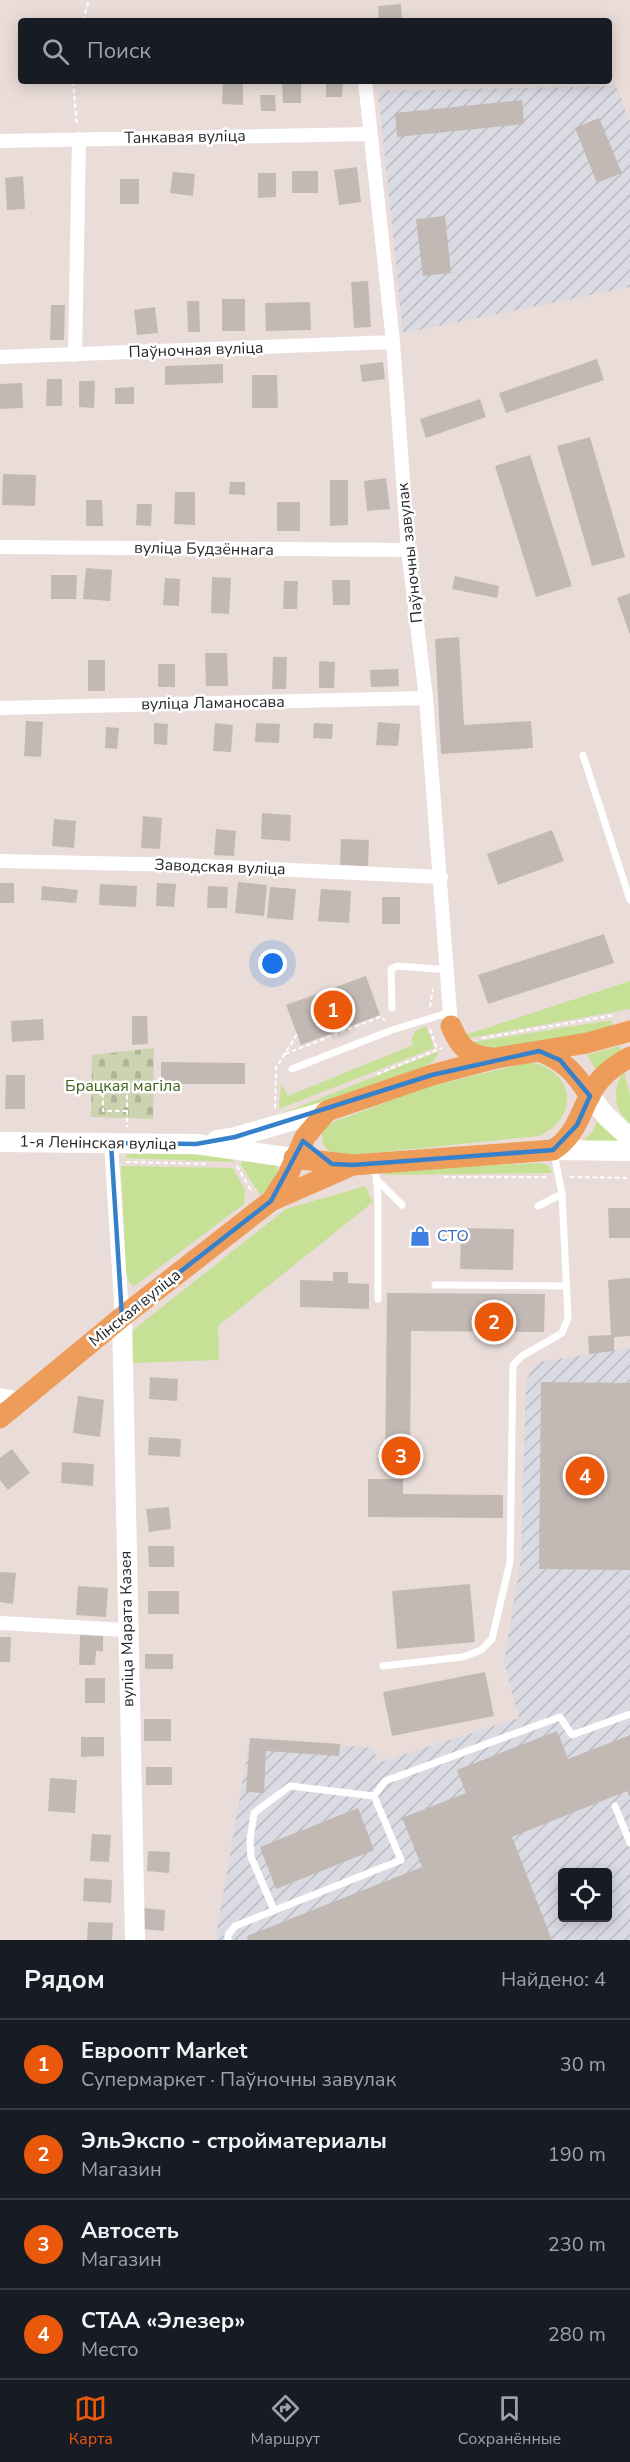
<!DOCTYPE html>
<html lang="ru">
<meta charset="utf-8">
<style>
body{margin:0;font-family:"Nunito Sans",sans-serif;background:#20242c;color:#f1f3f6}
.controls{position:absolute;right:18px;bottom:18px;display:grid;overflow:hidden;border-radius:6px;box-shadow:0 3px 15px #0003}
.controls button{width:54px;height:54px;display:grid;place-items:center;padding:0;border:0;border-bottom:2px solid #363941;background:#171b24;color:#f1f3f6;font:30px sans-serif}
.you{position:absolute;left:273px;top:964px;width:21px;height:21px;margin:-15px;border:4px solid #fff;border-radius:50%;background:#1a73e8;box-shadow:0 0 0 9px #1a73e833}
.badge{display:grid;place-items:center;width:39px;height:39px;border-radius:50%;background:#ea580c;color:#fff;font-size:20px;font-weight:700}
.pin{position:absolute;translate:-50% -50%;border:3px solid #fff;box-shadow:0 2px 6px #0006}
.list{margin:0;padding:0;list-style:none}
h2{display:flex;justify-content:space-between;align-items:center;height:78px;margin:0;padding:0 24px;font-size:26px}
h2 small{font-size:20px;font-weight:400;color:#9ea1a6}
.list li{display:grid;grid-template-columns:39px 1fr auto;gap:18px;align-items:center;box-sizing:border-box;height:90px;padding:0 24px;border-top:2px solid #363941}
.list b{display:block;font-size:22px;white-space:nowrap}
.list p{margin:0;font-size:20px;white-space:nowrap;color:#9ea1a6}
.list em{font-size:20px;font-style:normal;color:#9ea1a6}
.icon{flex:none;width:33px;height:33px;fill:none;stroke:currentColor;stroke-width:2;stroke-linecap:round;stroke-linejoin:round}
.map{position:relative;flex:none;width:630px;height:1940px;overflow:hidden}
.search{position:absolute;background:#171b24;box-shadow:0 3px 15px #0003;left:18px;right:18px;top:18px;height:66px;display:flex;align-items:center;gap:15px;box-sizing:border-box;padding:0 21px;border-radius:6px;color:#9ea1a6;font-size:22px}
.sheet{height:438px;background:#171b24}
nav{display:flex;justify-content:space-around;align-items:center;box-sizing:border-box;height:84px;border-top:2px solid #363941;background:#171b24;font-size:16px;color:#9ea1a6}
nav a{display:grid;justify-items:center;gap:3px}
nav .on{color:#ea580c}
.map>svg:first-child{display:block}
.industrial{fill:url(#industrial-furrows);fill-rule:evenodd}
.grass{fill:#c6e095}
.cemetery{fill:url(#cemetery-stones)}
.building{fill:#c2b9b4}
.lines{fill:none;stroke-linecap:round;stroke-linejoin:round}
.path{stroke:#fff;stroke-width:2;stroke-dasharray:4.5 3;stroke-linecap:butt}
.lane{stroke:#fff;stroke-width:7}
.street{stroke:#fff;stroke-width:14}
.secondary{stroke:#fff;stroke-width:20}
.primary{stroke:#ed9c5a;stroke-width:21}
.marked{fill:none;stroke:#3681cc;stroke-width:4.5;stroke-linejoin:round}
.labels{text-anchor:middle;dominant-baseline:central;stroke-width:5;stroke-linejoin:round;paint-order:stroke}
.street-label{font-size:16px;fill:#272727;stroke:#fff}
.park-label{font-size:16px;fill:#3f611a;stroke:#fff}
.shop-label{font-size:16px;fill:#366cbe;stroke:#fff;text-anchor:start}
</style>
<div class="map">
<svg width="630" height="1940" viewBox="0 0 630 1940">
<defs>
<pattern id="industrial-furrows" width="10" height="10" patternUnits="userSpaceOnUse" patternTransform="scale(1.5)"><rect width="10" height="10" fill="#d9dae2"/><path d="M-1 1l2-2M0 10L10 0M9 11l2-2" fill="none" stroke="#babbc2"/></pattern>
<pattern id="cemetery-stones" width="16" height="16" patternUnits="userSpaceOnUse" patternTransform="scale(1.5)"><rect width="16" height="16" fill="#ccd3b0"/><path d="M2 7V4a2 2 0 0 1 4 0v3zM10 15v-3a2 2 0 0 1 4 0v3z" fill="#afb597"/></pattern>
</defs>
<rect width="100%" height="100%" fill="#eaddd9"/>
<path class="industrial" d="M 616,86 L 630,122 L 630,287 L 403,333 L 378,91 Z
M 630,1348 L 630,1940 L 217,1940 L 217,1930 L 250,1738 L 374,1748 L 377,1763 L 519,1718 L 504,1662 L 521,1559 L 526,1381 L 532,1370 L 540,1362 ZM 562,1872 L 608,1872 L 608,1918 L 562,1918 Z"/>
<path class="grass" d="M 630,981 L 630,1009 L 464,1039 L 462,1036 Z
M 611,1020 L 613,1027 L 493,1053 L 467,1043 Z
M 426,1026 L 434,1048 L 279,1109 L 281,1083 L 288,1096 L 413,1045 L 412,1039 L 415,1031 Z
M 620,1046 L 621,1051 L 614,1054 L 597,1072 L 587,1055 Z
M 439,1051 L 434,1061 L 421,1068 L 245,1130 L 245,1128 Z
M 529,1062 C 574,1069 581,1117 539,1136 L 343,1156 C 328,1153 322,1149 322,1133 L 328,1124 L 333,1122 L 425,1088 Z
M 624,1071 L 630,1096 L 630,1124 C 613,1110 612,1087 624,1071 Z
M 598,1120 L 620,1141 L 582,1142 L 592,1132 Z
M 135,1153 L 233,1156 L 233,1162 L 125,1158 L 127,1155 Z
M 242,1156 L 274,1161 L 279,1172 L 274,1186 L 260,1195 L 241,1165 Z
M 541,1163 L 549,1166 L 553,1173 L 384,1175 L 387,1171 L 398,1169 Z
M 121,1166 L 233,1168 L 245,1190 L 244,1204 L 133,1287 L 128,1280 L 126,1271 Z
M 365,1186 L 373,1202 L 218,1326 L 219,1360 L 131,1363 L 132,1333 L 138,1326 L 286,1209 Z"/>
<path class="cemetery" d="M 154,1048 L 153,1119 L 91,1117 L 92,1055 Z"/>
<path class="building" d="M 401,4 L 402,21 L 379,21 L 378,6 Z
M 223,81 L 243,81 L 243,105 L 222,104 Z
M 282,81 L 301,81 L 301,103 L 283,103 Z
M 326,81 L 343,81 L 342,97 L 326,97 Z
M 260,95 L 275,95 L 276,111 L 261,111 Z
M 522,100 L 524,124 L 397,137 L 395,113 Z
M 599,118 L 622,173 L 597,183 L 575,128 Z
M 357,167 L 361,202 L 339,205 L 334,170 Z
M 292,171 L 318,171 L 318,193 L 292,193 Z
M 173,172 L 195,174 L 193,196 L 170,193 Z
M 258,173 L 276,173 L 276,197 L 258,198 Z
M 23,176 L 25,209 L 7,210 L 5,178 Z
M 120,179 L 139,179 L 139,204 L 120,204 Z
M 445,216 L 451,273 L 423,276 L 416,219 Z
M 368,281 L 371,327 L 354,328 L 351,282 Z
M 222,299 L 245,299 L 245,331 L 222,331 Z
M 187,301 L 199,301 L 200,332 L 188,332 Z
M 310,302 L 311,330 L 266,331 L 265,303 Z
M 51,305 L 65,305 L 64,340 L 50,340 Z
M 155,307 L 158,333 L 137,335 L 134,310 Z
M 597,359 L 604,380 L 506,413 L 499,393 Z
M 383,362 L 385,379 L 362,382 L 360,365 Z
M 223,364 L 223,383 L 165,385 L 165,366 Z
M 252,375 L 277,375 L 278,408 L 252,408 Z
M 47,379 L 62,379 L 62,406 L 46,406 Z
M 79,381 L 95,381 L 94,408 L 79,407 Z
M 22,383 L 23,408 L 0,409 L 0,384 Z
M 134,387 L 134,404 L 115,404 L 115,388 Z
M 480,399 L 486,417 L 426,438 L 420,419 Z
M 590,437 L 625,557 L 592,566 L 557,446 Z
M 530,455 L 572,586 L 536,597 L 495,466 Z
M 3,474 L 36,475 L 35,506 L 2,505 Z
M 386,478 L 390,509 L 367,511 L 364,481 Z
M 330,480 L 348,480 L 348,525 L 330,526 Z
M 230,482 L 245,482 L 245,495 L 229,494 Z
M 175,492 L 195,492 L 195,525 L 174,524 Z
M 86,500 L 102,500 L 103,526 L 86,526 Z
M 277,502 L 300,502 L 300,531 L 277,531 Z
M 137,504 L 152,504 L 151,526 L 136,525 Z
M 86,568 L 112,570 L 110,601 L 83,599 Z
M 51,575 L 77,575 L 76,599 L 51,599 Z
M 455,576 L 499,586 L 497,598 L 452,589 Z
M 212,577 L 231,578 L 229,614 L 211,613 Z
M 165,578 L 180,579 L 179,606 L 163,605 Z
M 332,580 L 350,580 L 350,605 L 333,605 Z
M 284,581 L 298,581 L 297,609 L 283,609 Z
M 630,593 L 630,635 L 617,598 Z
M 459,637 L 464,725 L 531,721 L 533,748 L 441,754 L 435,639 Z
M 205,653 L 227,653 L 228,686 L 206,686 Z
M 273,657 L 287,657 L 286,689 L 272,689 Z
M 88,660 L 105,660 L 105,691 L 88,691 Z
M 319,661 L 335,662 L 334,688 L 319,688 Z
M 158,664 L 175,664 L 175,687 L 158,687 Z
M 398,669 L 399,686 L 371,687 L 370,670 Z
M 26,721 L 43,722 L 41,757 L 24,756 Z
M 378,722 L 400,724 L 398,746 L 376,745 Z
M 154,723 L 168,724 L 167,745 L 154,744 Z
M 215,723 L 233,725 L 231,752 L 213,751 Z
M 256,723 L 280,724 L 279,743 L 255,742 Z
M 314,723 L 333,724 L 332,739 L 313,738 Z
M 106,727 L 119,728 L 117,749 L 105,748 Z
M 262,813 L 291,815 L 290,841 L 261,839 Z
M 143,816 L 162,818 L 160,849 L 141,848 Z
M 54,819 L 76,821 L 74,848 L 52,846 Z
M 216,829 L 236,831 L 234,856 L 214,855 Z
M 552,830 L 564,861 L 498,885 L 487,854 Z
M 341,839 L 369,840 L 368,866 L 340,865 Z
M 238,882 L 267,885 L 264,916 L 235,913 Z
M 0,883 L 14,883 L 14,903 L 0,903 Z
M 157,883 L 176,884 L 174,907 L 156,906 Z
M 100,884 L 137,886 L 136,907 L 99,905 Z
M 42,886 L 78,890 L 76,903 L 41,900 Z
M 208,886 L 228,887 L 227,908 L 207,908 Z
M 270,887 L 296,889 L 293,920 L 267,918 Z
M 321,889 L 351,891 L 349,923 L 318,921 Z
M 382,897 L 400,897 L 400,924 L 382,924 Z
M 604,934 L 614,963 L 488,1004 L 478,975 Z
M 366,976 L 380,1015 L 301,1045 L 286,1005 Z
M 132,1016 L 147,1016 L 148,1044 L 132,1045 Z
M 43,1019 L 44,1040 L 12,1042 L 11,1021 Z
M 161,1062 L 245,1063 L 245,1084 L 161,1084 Z
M 6,1075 L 25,1075 L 25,1109 L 5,1109 Z
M 608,1208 L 630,1208 L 630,1238 L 609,1238 Z
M 461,1228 L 514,1229 L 513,1270 L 460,1269 Z
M 333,1272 L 348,1272 L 348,1283 L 369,1284 L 369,1309 L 300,1307 L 300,1280 L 333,1281 Z
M 630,1278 L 630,1336 L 614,1337 L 614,1351 L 589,1354 L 588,1336 L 611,1335 L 608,1280 Z
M 387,1293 L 545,1294 L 544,1332 L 411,1331 L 410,1474 L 385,1474 Z
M 150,1377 L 178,1379 L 177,1401 L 149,1399 Z
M 541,1382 L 630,1383 L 630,1570 L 539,1569 Z
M 78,1396 L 104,1400 L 100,1437 L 73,1433 Z
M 149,1437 L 181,1439 L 180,1457 L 148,1455 Z
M 12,1449 L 30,1473 L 8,1490 L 0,1480 L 0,1458 Z
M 62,1462 L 94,1464 L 93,1486 L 61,1483 Z
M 368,1479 L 403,1479 L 403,1494 L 503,1495 L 503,1518 L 368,1517 Z
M 169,1507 L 171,1529 L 149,1532 L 146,1509 Z
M 148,1546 L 174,1546 L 174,1567 L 149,1567 Z
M 0,1572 L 16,1573 L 13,1604 L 0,1602 Z
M 470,1584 L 475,1642 L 397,1649 L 392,1591 Z
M 78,1586 L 108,1588 L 106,1617 L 76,1615 Z
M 148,1591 L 179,1591 L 179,1614 L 148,1614 Z
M 80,1635 L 103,1636 L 103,1651 L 96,1651 L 95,1665 L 79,1665 Z
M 0,1637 L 11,1637 L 10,1662 L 0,1662 Z
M 145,1654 L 173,1654 L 173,1669 L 145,1669 Z
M 485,1672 L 494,1716 L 392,1736 L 383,1692 Z
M 85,1678 L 105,1678 L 105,1703 L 85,1703 Z
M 144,1719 L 171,1719 L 171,1741 L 144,1741 Z
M 557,1731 L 568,1759 L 630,1735 L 630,1797 L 627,1791 L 512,1837 L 552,1940 L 248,1940 L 247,1936 L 422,1867 L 402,1818 L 466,1793 L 457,1770 Z
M 81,1737 L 104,1737 L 104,1756 L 81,1757 Z
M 250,1738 L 340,1744 L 339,1756 L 266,1751 L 264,1793 L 246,1792 Z
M 146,1767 L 172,1767 L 172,1785 L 146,1785 Z
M 50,1778 L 77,1780 L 75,1813 L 48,1811 Z
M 358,1808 L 374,1850 L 276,1889 L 260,1847 Z
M 92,1834 L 111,1835 L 109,1862 L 90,1861 Z
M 148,1851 L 170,1852 L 169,1873 L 147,1871 Z
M 84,1878 L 112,1880 L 111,1903 L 83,1901 Z
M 143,1908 L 165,1910 L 164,1931 L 142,1929 Z
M 88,1922 L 113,1923 L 112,1940 L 87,1940 Z"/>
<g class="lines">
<path class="path" d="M 83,21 L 89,0
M 73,81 L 77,126
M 430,1007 L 433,989
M 430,1029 L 437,1049
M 482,1038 L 615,1015
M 285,1054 L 380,1017 L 385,1020
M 377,1074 L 442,1048
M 275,1108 L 276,1068 L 297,1034
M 127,1111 L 103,1111 L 103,1082 L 127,1082 L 127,1127
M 126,1162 L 208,1164
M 237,1166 L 252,1192
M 444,1177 L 549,1177
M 570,1177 L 630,1178"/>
<path class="lane" d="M 583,755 L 630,900
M 392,1008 L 391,969 L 398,966 L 448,970
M 292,1069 L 392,1030 L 451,1012
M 375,1165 L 378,1198 L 378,1299
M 378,1181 L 402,1205
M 538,1206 L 562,1194
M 435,1285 L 566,1286
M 383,1666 L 463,1657 L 481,1650 L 492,1639 L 510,1562 L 513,1365 L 522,1356 L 562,1333 L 568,1318 L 562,1194 L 554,1153
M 374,1796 L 385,1781 L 560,1717 L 572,1735 L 630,1714
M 615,1806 L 630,1843
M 228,1940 L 228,1935 L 235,1926 L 401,1860 L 374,1796 L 290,1786 L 254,1813 L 250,1840 L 251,1857 L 274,1910"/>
<path class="street" d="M 365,81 L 393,342 L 408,550 L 426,698 L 451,1026
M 0,141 L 370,134
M 75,355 L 79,139
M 0,357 L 393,342
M 0,547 L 408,550
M 0,708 L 426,698
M 0,861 L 183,865 L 441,877
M 111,1143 L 122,1317
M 0,1395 L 14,1398 L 20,1402
M 0,1623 L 127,1630"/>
<path class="secondary" d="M 590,1096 L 607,1117 L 630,1138
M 217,1140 L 235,1137 L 327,1111
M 0,1142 L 196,1144 L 294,1158
M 553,1150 L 630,1151
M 122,1317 L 135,1940"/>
<path class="primary" d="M 451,1026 C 460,1048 469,1056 492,1058
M 539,1051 C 565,1061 575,1073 590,1096
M 294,1158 L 353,1165 L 553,1150 C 577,1135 580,1111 594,1088 C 602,1075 617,1064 630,1057
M 272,1200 L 287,1177 L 305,1137 L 327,1111 L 432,1075 L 496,1058 L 587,1043 L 630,1031
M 0,1418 L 122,1317 L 271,1201 L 353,1165"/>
</g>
<path class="marked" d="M 539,1051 L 560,1060 L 590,1096 L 577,1125 L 553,1150 L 353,1165 L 332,1164 L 303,1141 L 271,1201 L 122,1317 L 111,1143 L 196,1144 L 235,1137 L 432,1075 Z"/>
<defs>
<g id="shop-bare" transform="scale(1.62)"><path d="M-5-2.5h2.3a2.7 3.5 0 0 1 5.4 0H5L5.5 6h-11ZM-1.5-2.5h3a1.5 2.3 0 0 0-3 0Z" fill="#3f7fe0" stroke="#fff" stroke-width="2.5" paint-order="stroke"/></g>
</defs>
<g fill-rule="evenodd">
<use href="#shop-bare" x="420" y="1236"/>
</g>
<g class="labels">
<g class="street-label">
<text transform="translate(185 137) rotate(-1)">Танкавая вуліца</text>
<text transform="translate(196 350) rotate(-2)">Паўночная вуліца</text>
<text transform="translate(204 549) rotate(1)">вуліца Будзённага</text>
<text transform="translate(410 553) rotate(-96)">Паўночны завулак</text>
<text transform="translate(213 703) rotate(-1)">вуліца Ламаносава</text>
<text transform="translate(220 867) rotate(2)">Заводская вуліца</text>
<text transform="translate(98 1143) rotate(1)">1-я Ленінская вуліца</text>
<text transform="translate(135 1308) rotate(-39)">Мінская вуліца</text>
<text transform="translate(127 1629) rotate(-91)">вуліца Марата Казея</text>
</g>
<g class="park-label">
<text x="123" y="1086">Брацкая магіла</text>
</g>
<g class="shop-label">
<text x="437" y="1236">СТО</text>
</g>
</g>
</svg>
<div class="controls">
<button><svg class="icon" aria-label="locate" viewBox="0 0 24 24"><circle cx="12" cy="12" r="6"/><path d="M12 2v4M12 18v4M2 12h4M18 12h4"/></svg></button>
</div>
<div class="you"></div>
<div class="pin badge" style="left:333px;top:1010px">1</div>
<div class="pin badge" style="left:494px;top:1322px">2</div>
<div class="pin badge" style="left:401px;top:1456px">3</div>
<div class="pin badge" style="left:585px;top:1476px">4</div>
<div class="search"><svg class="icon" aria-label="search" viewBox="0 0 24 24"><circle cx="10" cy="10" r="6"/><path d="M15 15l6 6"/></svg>Поиск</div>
</div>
<section class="sheet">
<h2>Рядом<small>Найдено: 4</small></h2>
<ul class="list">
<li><span class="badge">1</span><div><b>Евроопт Market</b><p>Супермаркет · Паўночны завулак</p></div><em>30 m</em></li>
<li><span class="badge">2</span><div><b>ЭльЭкспо - стройматериалы</b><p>Магазин</p></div><em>190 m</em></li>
<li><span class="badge">3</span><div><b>Автосеть</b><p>Магазин</p></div><em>230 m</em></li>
<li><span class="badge">4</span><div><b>СТАА «Элезер»</b><p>Место</p></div><em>280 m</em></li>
</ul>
</section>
<nav>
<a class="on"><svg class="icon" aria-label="map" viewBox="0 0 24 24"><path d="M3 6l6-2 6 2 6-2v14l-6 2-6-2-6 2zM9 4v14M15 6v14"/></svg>Карта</a>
<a><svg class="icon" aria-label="directions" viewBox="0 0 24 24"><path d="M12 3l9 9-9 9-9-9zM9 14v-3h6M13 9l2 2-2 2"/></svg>Маршрут</a>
<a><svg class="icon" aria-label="saved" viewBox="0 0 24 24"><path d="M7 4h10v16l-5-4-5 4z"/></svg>Сохранённые</a>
</nav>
